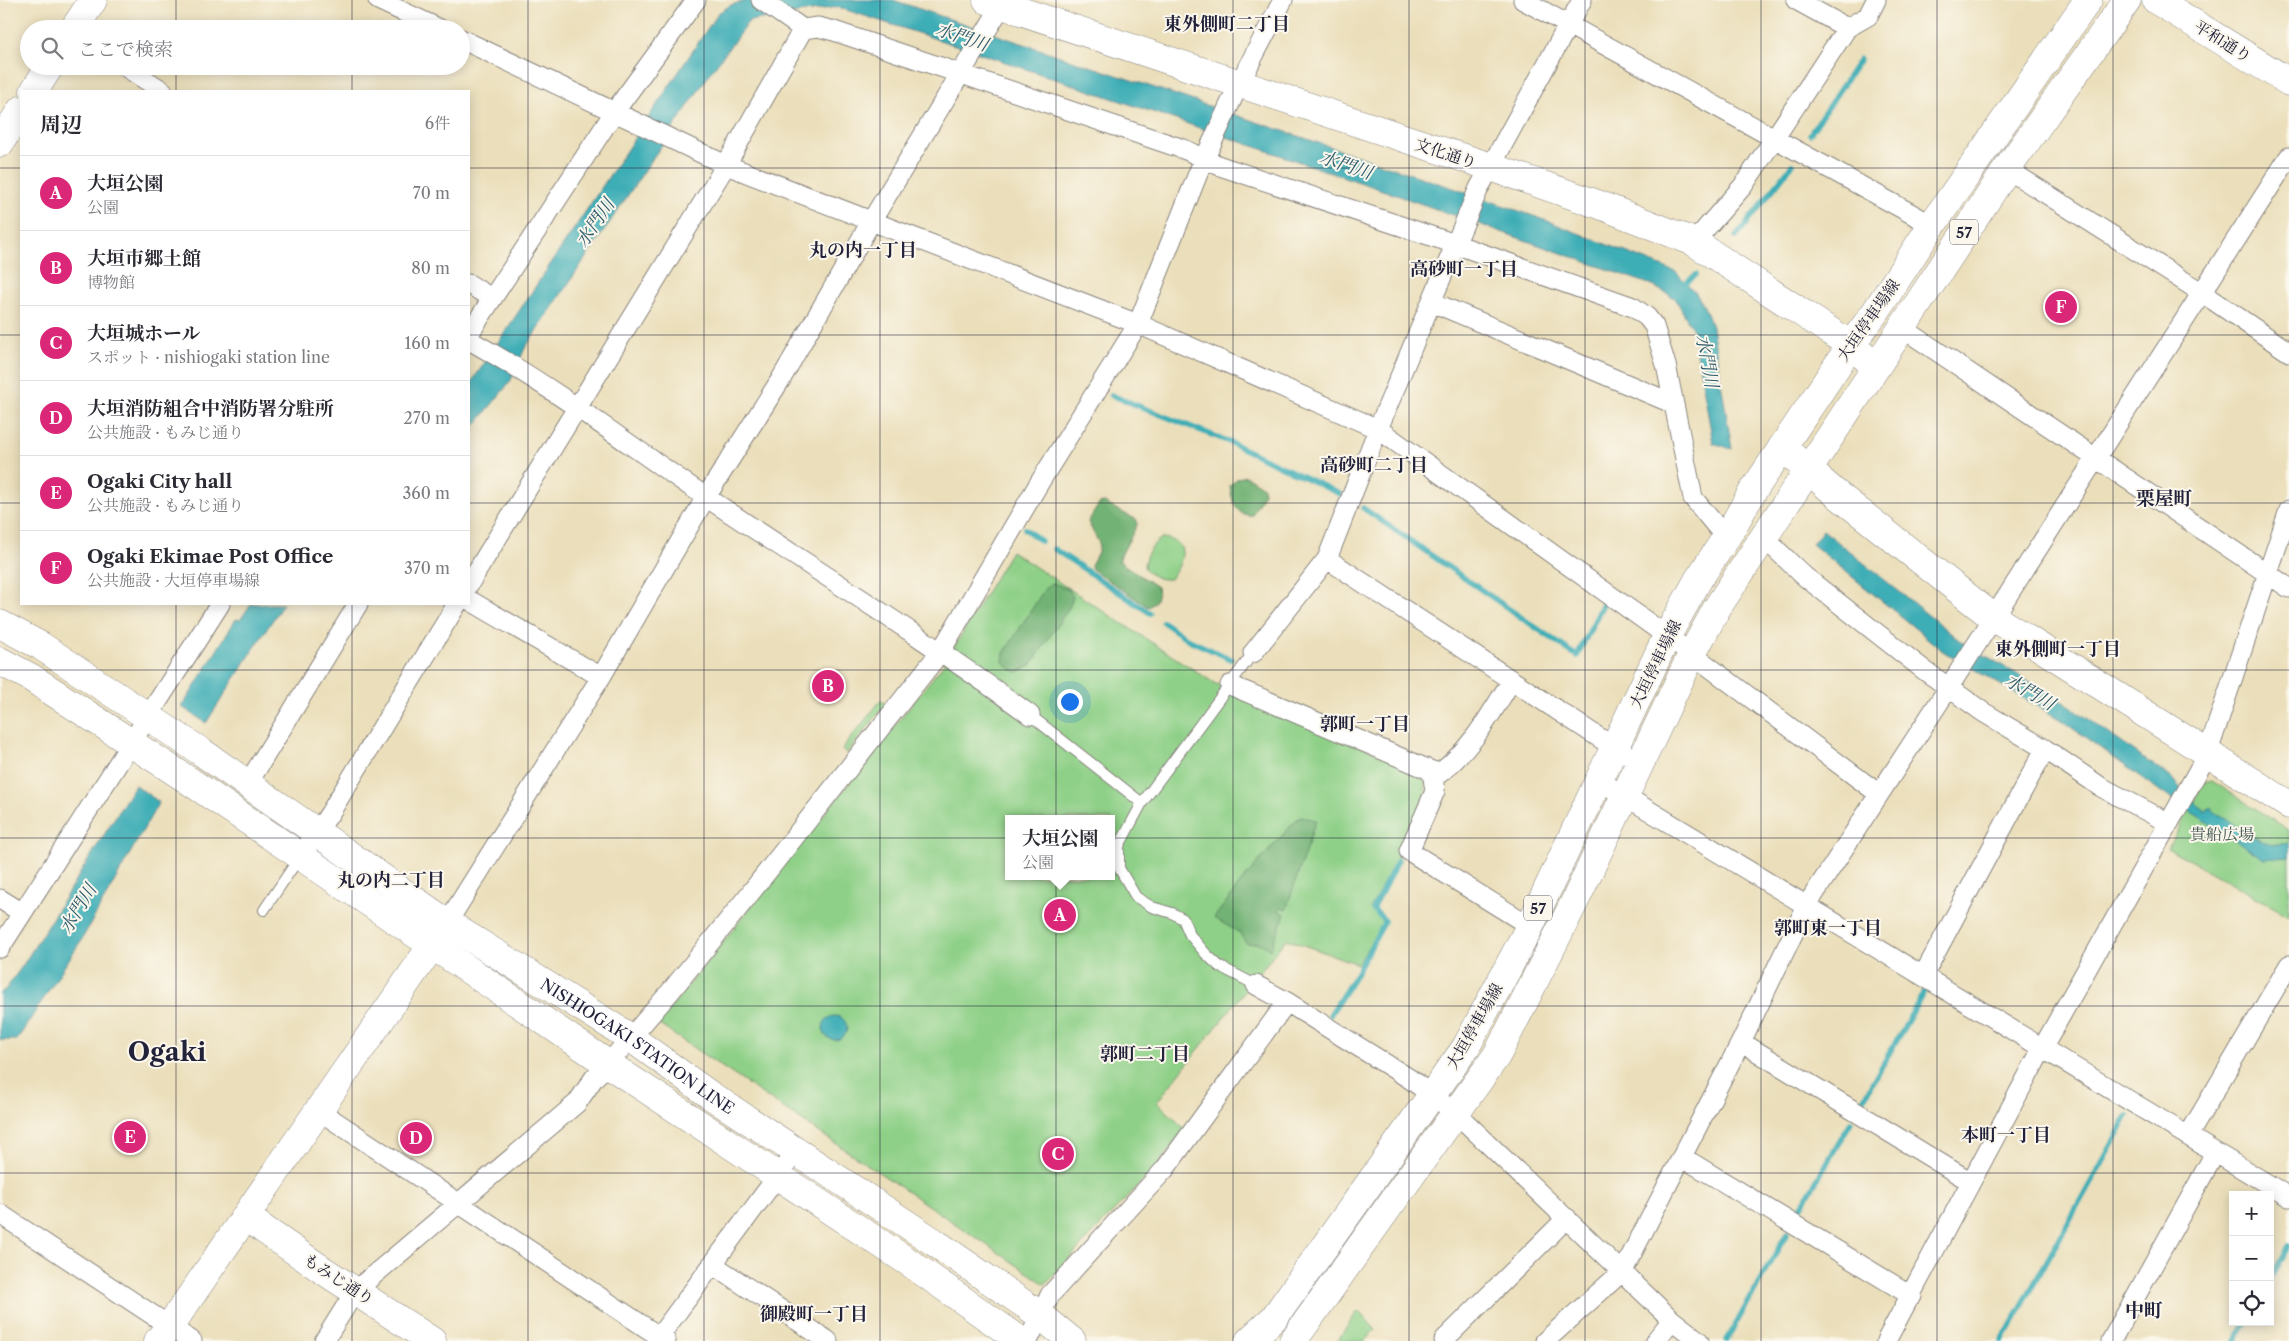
<!DOCTYPE html>
<html lang="ja">
<meta charset="utf-8">
<style>
body{margin:0;font-family:"Libre Caslon Text","Noto Serif JP",serif;background:#f2f2f3;color:#2b2b33}
.controls{position:absolute;right:15px;bottom:15px;display:grid;overflow:hidden;border-radius:0px;box-shadow:0 2px 12px #0003}
.controls button{width:45px;height:45px;display:grid;place-items:center;padding:0;border:0;border-bottom:1px solid #e1e1e2;background:#fff;color:#2b2b33;font:25px sans-serif}
.you{position:absolute;left:1069px;top:701px;width:18px;height:18px;margin:-12px;border:4px solid #fff;border-radius:50%;background:#1a73e8;box-shadow:0 0 0 8px #1a73e833}
.badge{display:grid;place-items:center;width:32px;height:32px;border-radius:50%;background:#db2777;color:#fff;font-size:16px;font-weight:700}
.pin{position:absolute;translate:-50% -50%;border:2px solid #fff;box-shadow:0 1px 5px #0006}
.popup{position:absolute;left:1005px;top:815px;width:110px;height:65px;box-sizing:border-box;display:grid;place-content:center;border-radius:0px;background:#fff;filter:drop-shadow(0 1px 4px #0005);font-size:16px;white-space:nowrap;color:#7c7c81}
.popup b{font-size:19px;color:#2b2b33}
.popup::after{content:'';position:absolute;left:50%;top:100%;margin-left:-10px;border:10px solid transparent;border-top-color:#fff}
.list{margin:0;padding:0;list-style:none}
h2{display:flex;justify-content:space-between;align-items:center;height:65px;margin:0;padding:0 20px;font-size:21px}
h2 small{font-size:16px;font-weight:400;color:#7c7c81}
.list li{display:grid;grid-template-columns:32px 1fr auto;gap:15px;align-items:center;box-sizing:border-box;height:75px;padding:0 20px;border-top:1px solid #e1e1e2}
.list b{display:block;font-size:19px;white-space:nowrap}
.list p{margin:0;font-size:16px;white-space:nowrap;color:#7c7c81}
.list em{font-size:16px;font-style:normal;color:#7c7c81}
.icon{flex:none;width:28px;height:28px;fill:none;stroke:currentColor;stroke-width:2;stroke-linecap:round;stroke-linejoin:round}
.map{position:relative;flex:none;width:2289px;height:1341px;overflow:hidden}
.search{position:absolute;background:#fff;box-shadow:0 2px 12px #0003;left:20px;top:20px;width:450px;height:55px;display:flex;align-items:center;gap:12px;box-sizing:border-box;padding:0 18px;border-radius:28px;color:#7c7c81;font-size:19px}
.panel{position:absolute;background:#fff;box-shadow:0 2px 12px #0003;left:20px;top:90px;width:450px;height:515px;border-radius:0px}
.map>svg:first-child{display:block}
.green{fill:#8ed087;stroke:#587961;fill-rule:evenodd}
.forest{fill:#72b274;stroke:#4a6a58}
.water{fill:#3cadb6;stroke:#2f6878}
.lines{fill:none;stroke-linecap:round;stroke-linejoin:round}
.stream{stroke:#3cadb6;stroke-width:5.5}
.lane-casing{stroke:#86807b;stroke-width:12}
.street-casing{stroke:#86807b;stroke-width:21}
.secondary-casing{stroke:#86807b;stroke-width:29}
.primary-casing{stroke:#86807b;stroke-width:29}
.lane{stroke:#fff;stroke-width:10}
.street{stroke:#fff;stroke-width:19}
.secondary{stroke:#fff;stroke-width:28}
.primary{stroke:#fff;stroke-width:28}
.grid{fill:none;stroke:#22223b;stroke-width:1;stroke-opacity:0.55}
.labels{text-anchor:middle;dominant-baseline:central;stroke-width:4;stroke-linejoin:round;paint-order:stroke}
.shield{fill:#fbf7ec;stroke:#636270;stroke-width:1}
.shield-label{font-size:15px;font-weight:bold;fill:#22223b}
.street-label{font-size:16px;fill:#22223b;stroke:#fbf7ec}
.park-label{font-size:16px;fill:#425652;stroke:#fbf7ec}
.neighbourhood-label{font-size:18px;font-weight:bold;fill:#22223b;stroke:#fbf7ec}
.water-label{font-size:18px;font-style:italic;fill:#2c5a6c;stroke:#fbf7ec}
.quarter-label{font-size:19px;font-weight:bold;fill:#22223b;stroke:#fbf7ec}
.town-label{font-size:26px;font-weight:bold;fill:#22223b;stroke:#fbf7ec}
</style>
<div class="map">
<svg width="2289" height="1341" viewBox="0 0 2289 1341">
<rect width="100%" height="100%" fill="#fbf7ec"/>
<filter id="ink" filterUnits="userSpaceOnUse"><feTurbulence type="fractalNoise" baseFrequency=".02" numOctaves="2"/><feDisplacementMap in="SourceGraphic" scale="10" xChannelSelector="R" yChannelSelector="G"/><feConvolveMatrix kernelMatrix="1 2 1 2 8 2 1 2 1" color-interpolation-filters="sRGB"/></filter>
<filter id="wash" filterUnits="userSpaceOnUse"><feTurbulence type="fractalNoise" baseFrequency=".0096" numOctaves="4" result="noise"/><feDisplacementMap in="SourceGraphic" scale="20" xChannelSelector="R" yChannelSelector="G"/><feGaussianBlur stdDeviation="1.12" result="paint"/><feColorMatrix in="noise" values="0 0 0 0 0 0 0 0 0 0 0 0 0 0 0 0 0 1.4 0 .05"/><feComposite in="paint" operator="in"/></filter>
<g filter="url(#wash)">
<rect width="100%" height="100%" fill="#ebdfbb"/>
<path class="green" d="M 1162,538 C 1192,540 1183,564 1170,579 C 1160,580 1149,576 1144,567 C 1144,556 1153,543 1162,538 Z
M 1011,551 L 1214,683 L 1425,774 L 1426,803 L 1370,909 L 1383,922 L 1358,964 L 1286,939 L 1157,1102 L 1185,1129 L 1155,1168 L 1045,1284 L 658,1024 L 946,661 ZM 1009,819 L 1111,819 L 1111,876 L 1009,876 Z
M 881,700 L 886,704 L 847,753 L 842,749 Z
M 2212,781 L 2289,830 L 2289,916 L 2168,848 L 2204,782 Z
M 1358,1311 L 1376,1330 L 1364,1341 L 1337,1341 Z"/>
<path class="forest" d="M 1246,476 L 1263,487 L 1264,493 L 1252,515 C 1234,516 1232,499 1230,485 L 1238,478 Z
M 1104,503 L 1137,520 L 1137,525 L 1120,557 L 1120,562 L 1157,587 C 1159,595 1156,604 1148,607 L 1092,569 L 1091,565 L 1098,552 L 1099,543 L 1088,522 L 1099,504 Z
M 1053,583 L 1069,590 L 1073,597 L 1070,606 L 1031,665 L 1018,672 L 1010,669 L 1003,662 L 1004,653 L 1046,587 Z
M 1302,817 L 1316,820 L 1286,910 L 1280,908 L 1279,911 L 1285,914 L 1270,950 C 1267,948 1261,943 1258,943 C 1248,943 1245,947 1242,934 L 1214,918 L 1246,876 L 1297,819 Z"/>
<path class="water" d="M 749,0 L 893,0 L 1453,188 L 1545,220 L 1676,272 L 1695,292 L 1704,306 L 1712,327 L 1732,449 L 1713,443 L 1693,330 L 1675,298 L 1649,284 L 1368,185 L 961,47 L 837,7 L 749,21 L 711,72 L 525,348 L 510,382 L 469,433 L 469,386 L 718,13 L 731,5 Z
M 1823,530 L 1959,640 L 2044,690 L 2083,715 L 2175,781 L 2198,806 L 2206,811 L 2210,807 C 2233,823 2259,850 2289,843 L 2289,857 L 2264,859 L 2167,796 L 2061,720 L 1944,652 L 1812,544 Z
M 251,604 L 283,604 L 206,723 L 182,707 L 236,619 L 240,620 Z
M 135,785 L 159,802 L 82,939 L 17,1040 L 0,1040 L 0,993 L 5,990 L 23,965 Z
M823 1028a12 12 0 1 1 24 0a12 12 0 1 1-24 0Z"/>
<g class="lines">
<path class="stream" d="M 1810,134 L 1860,59
M 1736,237 L 1792,165
M 1681,286 L 1696,275
M 1111,395 L 1227,441 L 1340,494
M 1363,508 L 1577,656 L 1603,604
M 1025,529 L 1041,541
M 1054,549 L 1150,613
M 1163,622 L 1189,640 L 1231,659
M 1330,1015 L 1356,974 L 1385,921 L 1373,909 L 1398,860
M 1861,1103 L 1924,992
M 1797,1214 L 1851,1122
M 2270,1279 L 2289,1245
M 1727,1340 L 1787,1233
M 2002,1341 L 2128,1116
M 2235,1341 L 2246,1322"/>
</g>
</g>
<g filter="url(#ink)">
<g class="lines">
<g class="lane-casing">
<path id="lane" d="M 1253,653 L 1142,803 L 1119,846 L 1119,868 L 1136,897 L 1152,907 L 1172,913 L 1183,919 L 1190,935 L 1206,954 L 1219,966 L 1256,985
M 1030,715 L 1142,803
M 264,910 L 299,858"/>
</g>
<g class="street-casing">
<path id="street" d="M 378,0 L 440,29
M 761,0 L 803,29 L 818,27 L 834,31 L 1186,150 L 1220,166 L 1455,244 L 1633,307 L 1647,317 L 1654,326 L 1666,365 L 1693,498 L 1726,538
M 1523,0 L 1932,225
M 1796,0 L 1847,28
M 461,39 L 726,165 L 1138,324 L 1378,429 L 1692,654 L 1879,794
M 124,66 L 163,91
M 2007,169 L 2201,292 L 2289,352
M 1694,242 L 1743,186 L 1847,28 L 1868,16 L 1876,0
M 469,284 L 491,298
M 1432,302 L 1674,404
M 1901,327 L 2289,588
M 469,334 L 615,111 L 696,0
M 469,340 C 552,386 627,444 706,497 C 814,569 925,638 1030,715
M 1763,537 L 1804,576 L 1924,670 L 1983,712 L 2045,749 L 2101,787 L 2169,823
M 1327,559 L 1615,748 L 1641,761
M 469,584 L 726,165 L 803,29
M 469,600 L 601,677
M 1253,653 L 1327,559 L 1378,429 L 1479,188 L 1582,0
M 1230,685 L 1432,771 L 1435,791 L 1409,851 L 1530,926
M 1432,771 L 1440,773 C 1474,746 1489,716 1512,680
M 1600,781 L 2289,1197
M 247,785 L 358,604
M 300,857 L 330,813 L 457,604
M 0,899 L 21,912
M 447,923 L 601,677 L 706,497 L 781,379 L 872,220 L 1005,0
M 0,948 L 220,604
M 1923,976 L 2045,749
M 1256,985 L 1287,1002 L 1410,1079 L 1457,1114 L 1672,1320 L 1699,1341
M 1741,1042 L 1971,1182
M 318,1110 L 666,1341
M 2188,1136 L 2289,965
M 1682,1157 L 1912,1296
M 0,1214 L 192,1341
M 712,1264 L 828,1341
M 324,1341 L 356,1290 L 577,1103 L 594,1078 L 608,1064 L 670,992 L 748,896 L 941,651 L 1038,485 L 1138,324 L 1199,171 L 1239,84 L 1283,0
M 656,1341 L 796,1151
M 1028,1341 L 1050,1295 L 1165,1169 L 1287,1002
M 1445,1341 L 1444,1340 L 1567,1218
M 1545,1341 L 1623,1271 L 1741,1042 L 1807,905 L 1949,687 L 2289,157
M 1655,1341 L 1672,1320
M 1886,1341 L 2042,1049 L 2207,755 L 2289,510
M 2111,1341 L 2215,1153"/>
</g>
<g class="secondary-casing">
<g id="secondary">
<path d="M 987,0 L 1491,167 L 1600,205 L 1694,242 L 1851,345 L 1875,366"/>
<path d="M 2156,0 L 2289,82"/>
<path d="M 1782,447 L 1834,492 L 1994,618 L 2289,805"/>
<path id="s1" d="M 0,624 L 41,646 L 203,753 L 447,923 L 631,1038 L 710,1095 L 934,1242 L 1040,1315 L 1072,1341"/>
<path d="M 0,661 L 30,677 L 188,780 L 608,1064 L 910,1263 L 1021,1341"/>
<path d="M 246,1217 L 324,1271 L 432,1341"/>
<path d="M 158,1341 L 170,1326 L 442,931"/>
</g>
</g>
<g class="primary-casing">
<path id="primary" d="M 74,29 L 93,0
M 34,91 L 50,66
M 0,143 L 21,110
M 1249,1341 L 1274,1318 L 1466,1047 L 1530,926 L 1667,636 L 1698,580 L 1726,538 L 1753,491 L 1851,345 L 1876,311 L 1932,225 L 2088,0
M 1293,1341 L 1497,1055 L 1573,905 L 1692,654 L 1717,608 L 2007,169 L 2127,0"/>
</g>
<use href="#lane" class="lane"/>
<use href="#street" class="street"/>
<use href="#secondary" class="secondary"/>
<use href="#primary" class="primary"/>
</g>
</g>
<path class="grid" d="M 176,0 L 176,29M 352,0 L 352,29M 528,0 L 528,1341M 704,0 L 704,1341M 880,0 L 880,1341M 1056,0 L 1056,1341M 1233,0 L 1233,1341M 1409,0 L 1409,1341M 1585,0 L 1585,1341M 1761,0 L 1761,1341M 1937,0 L 1937,1341M 2113,0 L 2113,1341M 176,66 L 176,91M 352,66 L 352,91M 0,168 L 21,168M 469,168 L 2289,168M 0,335 L 21,335M 469,335 L 2289,335M 0,503 L 21,503M 469,503 L 2289,503M 176,604 L 176,1341M 352,604 L 352,1341M 0,670 L 2289,670M 0,838 L 2289,838M 0,1006 L 2289,1006M 0,1173 L 2289,1173"/>
<g class="labels">
<g class="shield">
<rect x="1950" y="219.5" width="28" height="25" rx="4"/>
<rect x="1524" y="895.5" width="28" height="25" rx="4"/>
</g>
<g class="shield-label">
<text x="1964" y="232">57</text>
<text x="1538" y="908">57</text>
</g>
<g class="street-label">
<text transform="translate(2223 41) rotate(32)">平和通り</text>
<text transform="translate(1446 153) rotate(18)">文化通り</text>
<text transform="translate(1868 320) rotate(-55)">大垣停車場線</text>
<text transform="translate(1655 664) rotate(-64)">大垣停車場線</text>
<text transform="translate(1474 1026) rotate(-60)">大垣停車場線</text>
<text stroke="none"><textPath href="#s1" startOffset="765">NISHIOGAKI STATION LINE</textPath></text>
<text transform="translate(339 1279) rotate(33)">もみじ通り</text>
</g>
<g class="park-label">
<text x="2222" y="834">貴船広場</text>
</g>
<g class="neighbourhood-label">
<text x="1227" y="24">東外側町二丁目</text>
<text x="863" y="250">丸の内一丁目</text>
<text x="1464" y="269">高砂町一丁目</text>
<text x="1374" y="465">高砂町二丁目</text>
<text x="2058" y="649">東外側町一丁目</text>
<text x="1365" y="724">郭町一丁目</text>
<text x="391" y="880">丸の内二丁目</text>
<text x="1828" y="928">郭町東一丁目</text>
<text x="1145" y="1054">郭町二丁目</text>
<text x="2006" y="1135">本町一丁目</text>
<text x="814" y="1314">御殿町一丁目</text>
</g>
<g class="water-label">
<text transform="translate(962 37) rotate(19)">水門川</text>
<text transform="translate(1346 165) rotate(19)">水門川</text>
<text transform="translate(595 223) rotate(-56)">水門川</text>
<text transform="translate(1707 361) rotate(79)">水門川</text>
<text transform="translate(2030 692) rotate(30)">水門川</text>
<text transform="translate(78 909) rotate(-59)">水門川</text>
</g>
<g class="quarter-label">
<text x="2164" y="498">栗屋町</text>
<text x="2144" y="1310">中町</text>
</g>
<g class="town-label">
<text x="167" y="1052">Ogaki</text>
</g>
</g>
</svg>
<div class="controls">
<button>+</button>
<button>−</button>
<button><svg class="icon" aria-label="locate" viewBox="0 0 24 24"><circle cx="12" cy="12" r="6"/><path d="M12 2v4M12 18v4M2 12h4M18 12h4"/></svg></button>
</div>
<div class="you"></div>
<div class="pin badge" style="left:1060px;top:915px">A</div>
<div class="popup"><b>大垣公園</b>公園</div>
<div class="pin badge" style="left:828px;top:686px">B</div>
<div class="pin badge" style="left:1058px;top:1154px">C</div>
<div class="pin badge" style="left:416px;top:1138px">D</div>
<div class="pin badge" style="left:130px;top:1137px">E</div>
<div class="pin badge" style="left:2061px;top:307px">F</div>
<div class="search"><svg class="icon" aria-label="search" viewBox="0 0 24 24"><circle cx="10" cy="10" r="6"/><path d="M15 15l6 6"/></svg>ここで検索</div>
<section class="panel">
<h2>周辺<small>6件</small></h2>
<ul class="list">
<li><span class="badge">A</span><div><b>大垣公園</b><p>公園</p></div><em>70 m</em></li>
<li><span class="badge">B</span><div><b>大垣市郷土館</b><p>博物館</p></div><em>80 m</em></li>
<li><span class="badge">C</span><div><b>大垣城ホール</b><p>スポット · nishiogaki station line</p></div><em>160 m</em></li>
<li><span class="badge">D</span><div><b>大垣消防組合中消防署分駐所</b><p>公共施設 · もみじ通り</p></div><em>270 m</em></li>
<li><span class="badge">E</span><div><b>Ogaki City hall</b><p>公共施設 · もみじ通り</p></div><em>360 m</em></li>
<li><span class="badge">F</span><div><b>Ogaki Ekimae Post Office</b><p>公共施設 · 大垣停車場線</p></div><em>370 m</em></li>
</ul>
</section>
</div>
